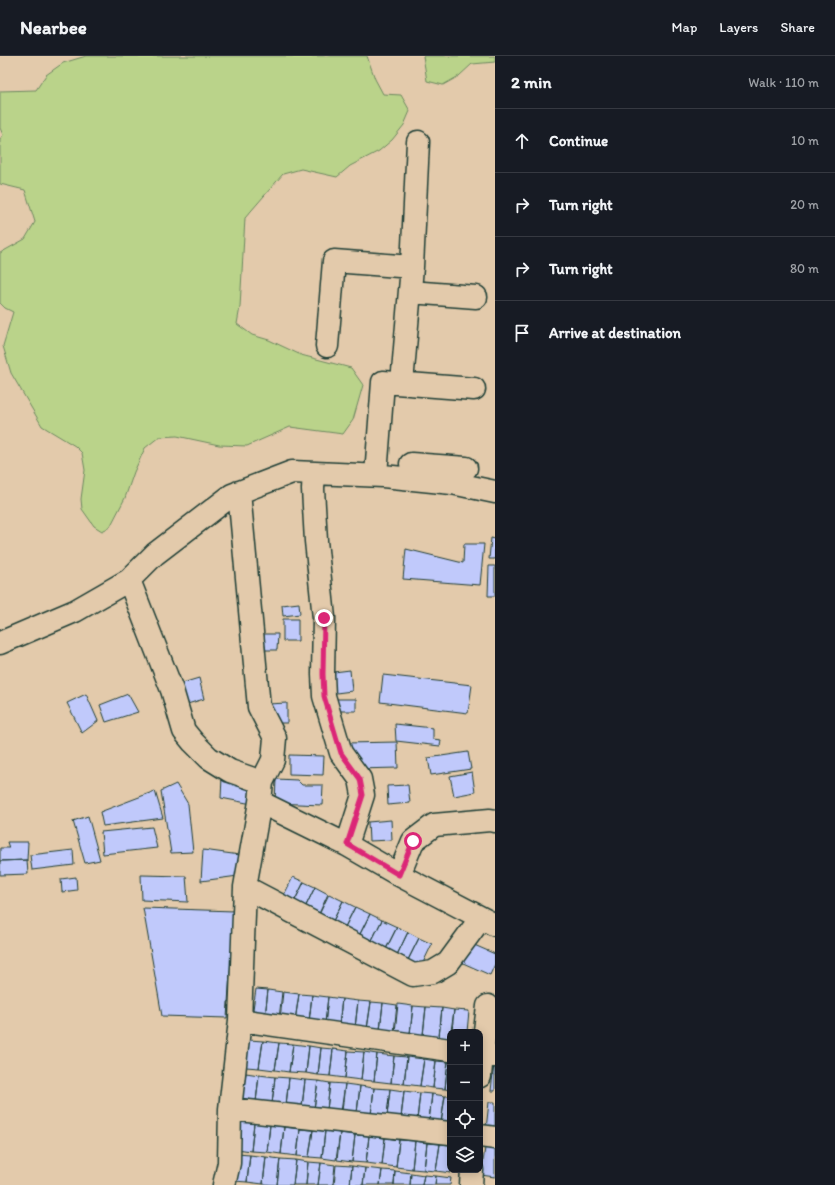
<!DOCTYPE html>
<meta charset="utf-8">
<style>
body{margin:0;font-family:Itim,sans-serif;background:#242831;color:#f1f3f6}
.controls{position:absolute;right:12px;bottom:12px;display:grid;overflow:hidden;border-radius:8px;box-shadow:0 2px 10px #0003}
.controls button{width:36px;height:36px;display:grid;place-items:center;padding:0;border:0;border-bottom:1px solid #363941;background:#171b24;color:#f1f3f6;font:20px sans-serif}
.stop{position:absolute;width:12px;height:12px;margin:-9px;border:3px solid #db2777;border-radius:50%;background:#fff}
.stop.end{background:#db2777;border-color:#fff;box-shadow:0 1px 4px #0008}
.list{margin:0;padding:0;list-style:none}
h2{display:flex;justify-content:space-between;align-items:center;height:52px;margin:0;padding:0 16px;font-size:17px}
h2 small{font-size:13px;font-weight:400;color:#9ea1a6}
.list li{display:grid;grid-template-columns:26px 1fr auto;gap:12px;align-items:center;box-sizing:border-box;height:64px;padding:0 16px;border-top:1px solid #363941}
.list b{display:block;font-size:15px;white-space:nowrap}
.list em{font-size:13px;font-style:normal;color:#9ea1a6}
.icon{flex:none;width:22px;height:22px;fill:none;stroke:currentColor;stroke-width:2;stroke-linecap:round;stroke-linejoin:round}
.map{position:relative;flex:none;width:495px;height:1129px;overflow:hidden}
header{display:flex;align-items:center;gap:24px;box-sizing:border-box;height:56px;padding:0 20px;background:#171b24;border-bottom:1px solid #363941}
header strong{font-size:19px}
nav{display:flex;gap:22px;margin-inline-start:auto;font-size:14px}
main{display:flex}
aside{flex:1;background:#171b24}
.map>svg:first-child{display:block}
.green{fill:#bad38a;stroke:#6c885f}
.building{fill:#c0c9fb;stroke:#1f3d34}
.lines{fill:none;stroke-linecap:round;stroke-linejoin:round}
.minor-casing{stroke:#1f3d34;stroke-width:25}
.minor{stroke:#e3caab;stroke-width:22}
.route{stroke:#db2777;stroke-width:5}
</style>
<header>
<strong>Nearbee</strong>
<nav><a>Map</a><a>Layers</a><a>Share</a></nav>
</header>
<main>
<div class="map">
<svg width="495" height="1129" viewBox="0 0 495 1129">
<rect width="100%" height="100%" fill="#e3caab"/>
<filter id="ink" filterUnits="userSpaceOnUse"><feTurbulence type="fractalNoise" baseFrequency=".025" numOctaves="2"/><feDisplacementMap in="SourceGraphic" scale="8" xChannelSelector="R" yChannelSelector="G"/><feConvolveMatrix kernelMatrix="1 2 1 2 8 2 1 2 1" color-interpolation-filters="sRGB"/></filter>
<g filter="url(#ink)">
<path class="green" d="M 86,0 L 367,0 L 375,23 L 383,38 L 401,39 L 410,55 L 404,69 L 392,84 L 379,95 L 350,110 L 337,121 L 301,113 L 283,118 L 245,162 L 240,251 L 237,268 L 252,279 L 269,284 L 301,299 L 351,312 L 363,329 L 353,364 L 343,378 L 290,371 L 247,390 L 219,389 L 177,380 L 159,381 L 145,392 L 134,416 L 125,442 L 110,471 L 102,475 L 94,470 L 82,453 L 81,443 L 85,414 L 82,397 L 75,390 L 42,370 L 11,317 L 3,290 L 13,256 L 5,252 L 0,247 L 0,197 L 25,183 L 35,166 L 25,134 L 0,128 L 0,83 L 3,79 L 0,72 L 0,35 L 36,34 L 46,19 L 63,7 Z
M 423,0 L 495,0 L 495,6 L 472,8 L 459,20 L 443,29 L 427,25 Z"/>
<path class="building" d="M 491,482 L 495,483 L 495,503 L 489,503 Z
M 464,488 L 484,488 L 480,529 L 403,523 L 406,493 L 463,507 Z
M 489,510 L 495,510 L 495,540 L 488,540 Z
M 299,547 L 300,558 L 283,560 L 282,549 Z
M 283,563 L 298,563 L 298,585 L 283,585 Z
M 258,578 L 278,578 L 277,594 L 258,594 Z
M 350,614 L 352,635 L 328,638 L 326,617 Z
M 383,619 L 472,629 L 468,657 L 380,646 Z
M 199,622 L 204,643 L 184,649 L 179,628 Z
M 86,638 L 98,665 L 82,677 L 67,647 Z
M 128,638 L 138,656 L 106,666 L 100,649 Z
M 337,643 L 356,643 L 356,655 L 337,655 Z
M 287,647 L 287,667 L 274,667 L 268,648 Z
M 395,668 L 433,672 L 433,683 L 441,684 L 440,690 L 396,685 Z
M 397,686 L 398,712 L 356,713 L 347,687 Z
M 468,696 L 471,713 L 431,719 L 428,702 Z
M 289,699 L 324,700 L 323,719 L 289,718 Z
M 472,716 L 475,736 L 454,740 L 450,720 Z
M 222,721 L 254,731 L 252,748 L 221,742 Z
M 276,723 L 297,724 L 302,729 L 323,729 L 322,749 L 275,747 Z
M 176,728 L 188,748 L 193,796 L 171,797 L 161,735 Z
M 408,729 L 410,747 L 388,749 L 387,730 Z
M 155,735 L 163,762 L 103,770 L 100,756 Z
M 88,760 L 100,804 L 85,807 L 73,765 Z
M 391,764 L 392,784 L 369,785 L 368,766 Z
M 152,771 L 157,792 L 103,798 L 101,776 Z
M 7,786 L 28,786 L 27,804 L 0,805 L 0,792 L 9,792 Z
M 73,794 L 74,809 L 32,814 L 30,799 Z
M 203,794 L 240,799 L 238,820 L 201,825 Z
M 27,804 L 28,818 L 0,819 L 0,805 Z
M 141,819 L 186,820 L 188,846 L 142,844 Z
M 76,821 L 77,834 L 62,836 L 61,823 Z
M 293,821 L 304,826 L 292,850 L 281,845 Z
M 304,826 L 315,831 L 303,856 L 292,850 Z
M 315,831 L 328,838 L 317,862 L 303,856 Z
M 329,838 L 343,845 L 331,869 L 317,863 Z
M 343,845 L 355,851 L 343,875 L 331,869 Z
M 355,851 L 370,858 L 358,882 L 343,875 Z
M 143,852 L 234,855 L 227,962 L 162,960 Z
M 370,858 L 382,864 L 370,888 L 358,882 Z
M 382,864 L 397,871 L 385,895 L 370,888 Z
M 397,871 L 408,876 L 396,901 L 385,895 Z
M 408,876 L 419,882 L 407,906 L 396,901 Z
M 419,882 L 432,888 L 420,913 L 407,906 Z
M 472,888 L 495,898 L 495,908 L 490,919 L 463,907 Z
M 256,933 L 268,934 L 265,961 L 252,960 Z
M 268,934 L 282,936 L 279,963 L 265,961 Z
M 283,936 L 299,938 L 295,965 L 280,963 Z
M 299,938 L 312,939 L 309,966 L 295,965 Z
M 312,939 L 328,941 L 325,968 L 309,966 Z
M 328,941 L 342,943 L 339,970 L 325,968 Z
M 342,943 L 358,945 L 355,972 L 339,970 Z
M 358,945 L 371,946 L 367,973 L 355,972 Z
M 371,946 L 383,947 L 380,974 L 367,973 Z
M 383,947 L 397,949 L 394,976 L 380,974 Z
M 398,948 L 413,950 L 410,978 L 395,976 Z
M 413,950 L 426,951 L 423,979 L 410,978 Z
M 426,951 L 442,952 L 439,981 L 423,979 Z
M 442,952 L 454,954 L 450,982 L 439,981 Z
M 454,954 L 469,955 L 467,976 L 452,976 Z
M 249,984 L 263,985 L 259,1012 L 246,1011 Z
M 263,985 L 279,987 L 275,1014 L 259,1012 Z
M 279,987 L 293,988 L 289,1016 L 275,1014 Z
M 293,988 L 309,990 L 306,1017 L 289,1016 Z
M 309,990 L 321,992 L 318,1019 L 306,1017 Z
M 321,992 L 333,993 L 330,1020 L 318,1019 Z
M 333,993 L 348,995 L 345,1022 L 330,1020 Z
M 348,995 L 364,996 L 361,1024 L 345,1022 Z
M 364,996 L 377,998 L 374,1025 L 361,1024 Z
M 377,998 L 394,1000 L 391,1027 L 374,1025 Z
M 394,1000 L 407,1001 L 404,1028 L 391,1027 Z
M 407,1001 L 424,1003 L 420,1030 L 404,1028 Z
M 424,1003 L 436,1005 L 433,1032 L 420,1030 Z
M 436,1005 L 448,1006 L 445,1033 L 433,1032 Z
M 448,1006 L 450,1006 L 450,1034 L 445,1033 Z
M 494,1008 L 495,1008 L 495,1035 L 491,1035 Z
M 246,1017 L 259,1019 L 256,1046 L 242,1044 Z
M 259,1019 L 275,1021 L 272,1048 L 256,1046 Z
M 275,1021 L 289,1022 L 286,1049 L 272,1048 Z
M 289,1022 L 305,1024 L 302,1051 L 286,1049 Z
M 305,1024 L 318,1025 L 314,1053 L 302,1051 Z
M 318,1025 L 330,1027 L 327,1054 L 314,1053 Z
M 330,1027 L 345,1028 L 341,1056 L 327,1054 Z
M 345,1028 L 360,1030 L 357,1057 L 342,1055 Z
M 360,1030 L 374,1032 L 371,1059 L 357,1057 Z
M 374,1032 L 390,1033 L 387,1060 L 371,1059 Z
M 390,1033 L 404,1035 L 401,1062 L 387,1060 Z
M 404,1035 L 420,1037 L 417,1064 L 401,1062 Z
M 420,1037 L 432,1038 L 429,1065 L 417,1064 Z
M 432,1038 L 445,1040 L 441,1067 L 429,1065 Z
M 445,1040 L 450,1040 L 450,1068 L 441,1067 Z
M 489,1046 L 495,1046 L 495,1074 L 486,1073 Z
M 241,1066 L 254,1067 L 251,1095 L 237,1093 Z
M 254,1067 L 270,1069 L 267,1096 L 251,1095 Z
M 270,1069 L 284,1071 L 281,1098 L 267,1096 Z
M 284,1071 L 300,1073 L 297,1100 L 281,1098 Z
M 300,1073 L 313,1074 L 309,1101 L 297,1100 Z
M 313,1074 L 325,1075 L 322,1102 L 309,1101 Z
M 325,1075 L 340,1077 L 336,1104 L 322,1102 Z
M 340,1077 L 355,1079 L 352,1106 L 337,1104 Z
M 355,1079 L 369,1080 L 366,1107 L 352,1106 Z
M 369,1080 L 385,1082 L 382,1109 L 366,1107 Z
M 385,1082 L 399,1084 L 396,1111 L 382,1109 Z
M 399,1084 L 415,1085 L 412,1113 L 396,1111 Z
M 415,1085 L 427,1087 L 424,1114 L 412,1113 Z
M 427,1087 L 440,1088 L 436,1115 L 424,1114 Z
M 440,1088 L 450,1089 L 451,1117 L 436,1115 Z
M 485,1092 L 495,1093 L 495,1121 L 481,1119 Z
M 237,1098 L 250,1099 L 247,1126 L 234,1125 Z
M 250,1099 L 266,1101 L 263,1128 L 247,1126 Z
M 266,1101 L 280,1103 L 277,1129 L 263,1128 Z
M 280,1103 L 296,1104 L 293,1129 L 277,1129 Z
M 296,1104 L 308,1106 L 306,1129 L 293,1129 Z
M 308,1106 L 321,1107 L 318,1129 L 306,1129 Z
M 321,1107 L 335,1109 L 333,1129 L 318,1129 Z
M 336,1109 L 352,1110 L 350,1129 L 334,1129 Z
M 352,1110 L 365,1112 L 363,1129 L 350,1129 Z
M 365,1112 L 382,1114 L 380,1129 L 363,1129 Z
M 382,1114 L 395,1115 L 394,1129 L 380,1129 Z
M 395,1115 L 411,1117 L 410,1129 L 394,1129 Z
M 411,1117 L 424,1119 L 422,1129 L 410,1129 Z
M 424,1119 L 436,1120 L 435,1129 L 422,1129 Z
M 436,1120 L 451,1122 L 450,1129 L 435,1129 Z"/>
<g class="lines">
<g class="minor-casing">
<path id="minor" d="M 410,236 L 476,241
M 327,290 L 334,205 L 412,211
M 402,327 L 412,211 L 418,86
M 411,408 L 466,412
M 314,417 L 313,433 L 316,485 L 324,562 L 323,618 L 324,640 L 341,697 L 360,723 L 363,739 L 347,789
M 376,419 L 383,326 L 474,333
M 239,436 L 259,651 L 275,682 L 273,704 L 262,726 L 260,746
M 129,524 L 172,634 L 184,675 L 193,686 L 209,702 L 230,715 L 262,726
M 0,587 L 75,555 L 129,524 L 155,498 L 232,439 L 292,416 L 383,420 L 452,427 L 495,436
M 399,819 L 413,785 L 434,769 L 490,764 L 495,765
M 245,831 L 413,919 L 433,916 L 448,907 L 481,862
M 240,964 L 450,994
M 480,998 L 482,999 L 488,950
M 480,1020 L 482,999 L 495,1000
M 230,1053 L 450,1077
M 480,1080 L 495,1082
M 224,1129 L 229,1107 L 230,1053 L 240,964 L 245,831 L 260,746 L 347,789 L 399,819 L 495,869
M 471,1129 L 472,1114"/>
</g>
<use href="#minor" class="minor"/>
</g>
</g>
<g class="lines" filter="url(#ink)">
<path class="route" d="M 324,562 L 323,618 L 324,640 L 341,697 L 360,723 L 363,739 L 347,788 L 399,819 L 413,785"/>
</g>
</svg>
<div class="controls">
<button>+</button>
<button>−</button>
<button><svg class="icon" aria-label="locate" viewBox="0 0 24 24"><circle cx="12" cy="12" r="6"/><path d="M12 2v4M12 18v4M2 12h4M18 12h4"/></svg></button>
<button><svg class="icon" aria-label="layers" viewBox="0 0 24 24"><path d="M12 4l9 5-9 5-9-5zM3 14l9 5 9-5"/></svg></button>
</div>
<div class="stop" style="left:413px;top:785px"></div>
<div class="stop end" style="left:324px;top:562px"></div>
</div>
<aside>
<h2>2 min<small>Walk · 110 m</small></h2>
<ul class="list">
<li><svg class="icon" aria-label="ahead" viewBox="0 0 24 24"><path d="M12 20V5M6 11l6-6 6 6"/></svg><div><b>Continue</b></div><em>10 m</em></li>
<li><svg class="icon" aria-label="right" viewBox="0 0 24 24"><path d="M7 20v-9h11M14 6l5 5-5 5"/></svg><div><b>Turn right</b></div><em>20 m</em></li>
<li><svg class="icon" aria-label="right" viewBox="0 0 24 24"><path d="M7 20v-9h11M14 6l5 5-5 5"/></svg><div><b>Turn right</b></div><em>80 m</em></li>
<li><svg class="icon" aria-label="arrive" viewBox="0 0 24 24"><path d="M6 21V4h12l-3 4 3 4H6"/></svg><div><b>Arrive at destination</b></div></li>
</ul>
</aside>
</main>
